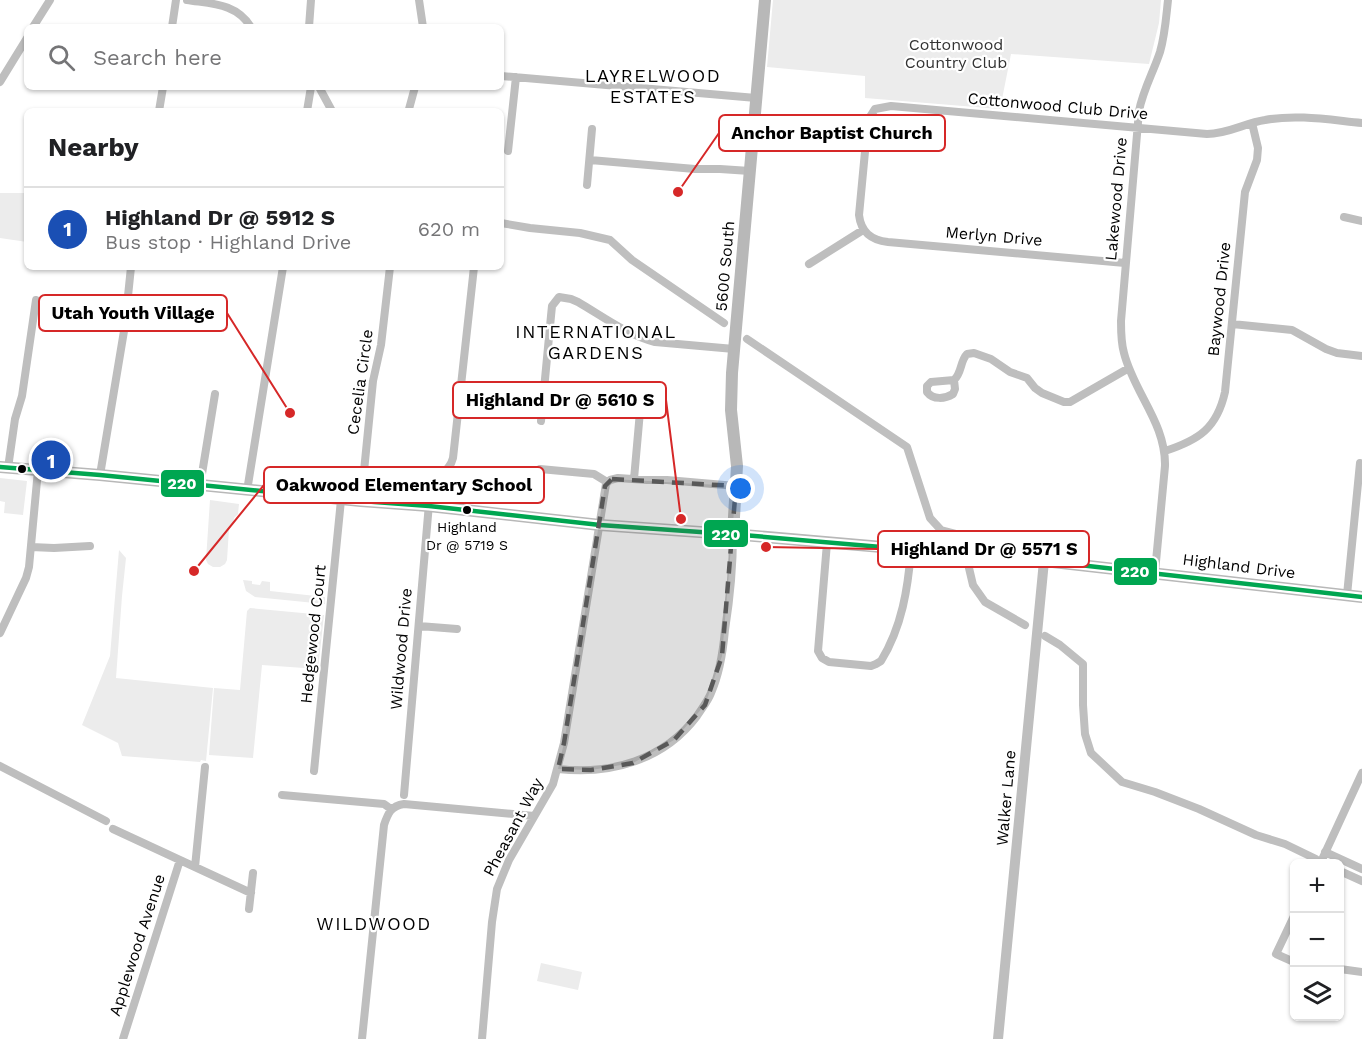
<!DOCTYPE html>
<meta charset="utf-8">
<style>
body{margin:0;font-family:"Work Sans",sans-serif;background:#f6f6f6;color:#202124}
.controls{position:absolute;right:18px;bottom:18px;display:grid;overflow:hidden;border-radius:9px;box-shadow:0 2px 4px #0004}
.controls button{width:54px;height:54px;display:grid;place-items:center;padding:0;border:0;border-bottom:2px solid #e0e0e0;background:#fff;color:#202124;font:30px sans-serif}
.you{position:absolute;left:741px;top:489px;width:21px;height:21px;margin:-15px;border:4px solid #fff;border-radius:50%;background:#1a73e8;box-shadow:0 0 0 9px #1a73e833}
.badge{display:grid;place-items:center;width:39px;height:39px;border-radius:50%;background:#ea580c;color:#fff;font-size:20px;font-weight:700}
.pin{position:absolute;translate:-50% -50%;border:3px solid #fff;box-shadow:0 2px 6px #0006}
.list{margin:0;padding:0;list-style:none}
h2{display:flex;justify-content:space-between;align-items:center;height:78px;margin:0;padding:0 24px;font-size:26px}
h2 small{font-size:20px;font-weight:400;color:#757577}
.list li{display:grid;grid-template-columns:39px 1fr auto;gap:18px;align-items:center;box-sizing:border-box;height:84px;padding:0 24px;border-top:2px solid #e0e0e0}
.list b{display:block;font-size:22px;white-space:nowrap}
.list p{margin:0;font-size:20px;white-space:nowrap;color:#757577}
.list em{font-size:20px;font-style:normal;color:#757577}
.icon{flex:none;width:33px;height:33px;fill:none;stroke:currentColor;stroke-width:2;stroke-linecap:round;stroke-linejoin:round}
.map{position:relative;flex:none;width:1362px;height:1039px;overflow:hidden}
.search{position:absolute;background:#fff;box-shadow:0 2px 4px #0004;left:24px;top:24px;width:480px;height:66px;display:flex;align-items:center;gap:15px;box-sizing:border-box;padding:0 21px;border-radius:9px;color:#757577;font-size:22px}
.panel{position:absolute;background:#fff;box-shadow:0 2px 4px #0004;left:24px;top:108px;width:480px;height:162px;border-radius:9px}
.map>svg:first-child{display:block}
.green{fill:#ececec}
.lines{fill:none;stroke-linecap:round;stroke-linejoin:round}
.canal{stroke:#bfbfbf;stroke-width:8}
.minor{stroke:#bebebe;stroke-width:8}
.tertiary{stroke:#bebebe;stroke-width:10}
.secondary{stroke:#b8b8b8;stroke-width:12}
.bus-1-casing{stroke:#fff;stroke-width:9}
.bus-1{stroke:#00a651;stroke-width:4.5}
.marked{fill:#595959;fill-opacity:0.2;stroke:#595959;stroke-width:4.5;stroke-dasharray:12 8;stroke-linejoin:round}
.bus-dot{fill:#000;stroke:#fff;stroke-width:2}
.labels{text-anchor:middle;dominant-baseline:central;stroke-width:4.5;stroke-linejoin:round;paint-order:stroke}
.bus-label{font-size:14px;fill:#000;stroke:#fff}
.park-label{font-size:16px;fill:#333;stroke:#fff}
.street-label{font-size:16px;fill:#000;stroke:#fff}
.neighbourhood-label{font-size:18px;letter-spacing:1.5px;fill:#000;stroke:#fff}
.leader{fill:none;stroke:#d62828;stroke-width:2}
.callout-dot{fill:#d62828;stroke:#fff;stroke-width:2}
.callout{fill:#fff;stroke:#d62828;stroke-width:2}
.callout-label{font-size:18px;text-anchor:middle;font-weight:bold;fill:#000}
.line-badge{stroke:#fff;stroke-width:2}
.badge-label{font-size:16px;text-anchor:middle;font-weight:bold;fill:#fff}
</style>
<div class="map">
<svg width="1362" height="1039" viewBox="0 0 1362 1039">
<rect width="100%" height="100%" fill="#fff"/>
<path class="green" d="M 773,0 L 1161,0 L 1159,23 L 1149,64 L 1011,54 L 1000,109 L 865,98 L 865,76 L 767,67 Z
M 0,193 L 27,193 L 27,242 L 0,238 Z
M 0,478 L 27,481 L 23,515 L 4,513 L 5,502 L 0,501 Z
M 210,500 L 239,504 L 238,514 L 234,518 L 233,525 L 230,525 L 229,529 L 227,560 L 225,564 L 220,567 L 213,567 L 208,564 L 206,560 Z
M 119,550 L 126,558 L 122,596 L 116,678 L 213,688 L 206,761 L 201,760 L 200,762 L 122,756 L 118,743 L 82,725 L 110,656 Z
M 243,580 L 252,581 L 252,584 L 260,585 L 262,581 L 270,582 L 270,591 L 325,597 L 325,604 L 255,597 L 246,591 Z
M 250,608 L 324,615 L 318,669 L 262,665 L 253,758 L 209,755 L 214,688 L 240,690 L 247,611 Z
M 541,963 L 582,972 L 578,990 L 537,981 Z"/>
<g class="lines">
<path class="canal" d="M 309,27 L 311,0
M 319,87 L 332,111
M 501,223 L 530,228 L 580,233 L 610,240 L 632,260 L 724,323
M 747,339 L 907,447 L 930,518 L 941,530 L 968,537
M 969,568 L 973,585 L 985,602 L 1025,625
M 1045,636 L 1060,645 L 1083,664 L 1083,705 L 1085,734 L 1091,753 L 1122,782 L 1155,792 L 1199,809 L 1256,835 L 1285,844 L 1316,859
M 1340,871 L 1362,881"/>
<path class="minor" d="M 187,0 C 212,4 236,3 251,27
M 419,0 L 423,27
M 33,27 L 50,0
M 172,27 L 176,0
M 501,76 L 756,98
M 0,82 L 27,38
M 409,109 L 415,87
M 159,111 L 163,87
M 307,111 L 311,87
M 508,151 L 516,77
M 590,160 L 695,169 L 720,169 L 750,171
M 587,185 L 592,129
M 1344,217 L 1362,221
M 1125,263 L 888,242 C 871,240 861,232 859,215 L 868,120 L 875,109 L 891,106 L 1207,134 C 1228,134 1245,123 1265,120 C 1297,114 1330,120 1362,123
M 809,264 L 863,230
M 1232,324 L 1292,330 L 1326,349 L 1337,353 L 1362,356
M 954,380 L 931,382 L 927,386 L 927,392 C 933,400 945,399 953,394 L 955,389 L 954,380 C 962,373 960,361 967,354 L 974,353 L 991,359 L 1010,372 L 1027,378 L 1035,388 L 1042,393 L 1064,402 L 1070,402 L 1129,368
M 622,405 L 640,407
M 541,421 L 551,316 L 552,306 L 559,297 L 571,299 L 578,302 C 602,316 627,335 655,342 L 734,349
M 1165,451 C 1199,440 1217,428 1225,392 L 1245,192 L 1257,160 L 1258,148 L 1252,123
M 8,468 L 15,419 L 22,396 L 36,300
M 540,469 L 594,474 L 607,482
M 100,475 L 125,325 L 131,267
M 634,479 L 642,389
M 200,486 L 215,394
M 247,491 L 283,267
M 361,501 L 373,381 L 381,345 L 390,267
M 827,543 L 818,651 L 822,658 L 829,662 L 871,666 L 876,664 L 881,661 C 902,627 908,588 911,550
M 31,547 L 54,548 L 90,546
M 1155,572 L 1165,466 C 1166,423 1134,393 1124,353 C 1121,343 1121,332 1121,321 L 1139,111 C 1143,90 1153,73 1160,52 C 1165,35 1166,18 1168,0
M 1347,595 L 1360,463
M 419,626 L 457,629
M 0,633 L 26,578 L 29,567 L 38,470
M 0,766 L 106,821
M 558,769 C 611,775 664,760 697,716 C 702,708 708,701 711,693 C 720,673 723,652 725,630 C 730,598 733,567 733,534
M 314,771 L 341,500
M 282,795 L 384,804 L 391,809
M 404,795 L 430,492 C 434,476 449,474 453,458 L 474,267
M 113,829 L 251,893
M 1325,852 L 1362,869
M 1320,864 L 1362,773
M 195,867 L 205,767
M 249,909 L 253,873
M 1294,916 L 1276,954 L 1294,962
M 1340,969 L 1362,972
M 123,1039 L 180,860
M 362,1039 L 384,825 C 388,813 391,806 404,804 L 534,816
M 482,1039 L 492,922 L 497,889 L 509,860 L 553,784 L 564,743 L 606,484 L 610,480 L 618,478 L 647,480 L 667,480 L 736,486"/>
<path class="tertiary" d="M 998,1039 L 1044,561"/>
<path class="secondary" d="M 0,467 L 100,475 L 361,501 L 429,506 L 600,525 L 743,535 L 1044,561 L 1362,597
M 733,534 L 737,466 L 731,410 L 732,373 L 765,0"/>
<g class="bus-1-casing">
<path id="bus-1" d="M 0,467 L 100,475 L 361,501 L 429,506 L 600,525 L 743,535 L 1044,561 L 1362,597"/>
</g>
<use href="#bus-1" class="bus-1"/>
</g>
<path class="marked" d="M 612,479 L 736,486 L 722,656 L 705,705 L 674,740 L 633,763 L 591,770 L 558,769 L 564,743 L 605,486 Z"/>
<g class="bus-dot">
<circle cx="22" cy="469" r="5"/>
<circle cx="467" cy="510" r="5"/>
</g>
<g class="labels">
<g class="bus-label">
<text x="467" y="527">Highland<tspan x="467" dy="18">Dr @ 5719 S</tspan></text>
</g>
<g class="park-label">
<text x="956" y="44">Cottonwood<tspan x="956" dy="18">Country Club</tspan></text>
</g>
<g class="street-label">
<text transform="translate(1058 106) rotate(5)">Cottonwood Club Drive</text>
<text transform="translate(1116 199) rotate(-85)">Lakewood Drive</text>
<text transform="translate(994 236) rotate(5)">Merlyn Drive</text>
<text transform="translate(725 266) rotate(-85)">5600 South</text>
<text transform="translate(1219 299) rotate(-84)">Baywood Drive</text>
<text transform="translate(360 382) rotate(-82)">Cecelia Circle</text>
<text transform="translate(1239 566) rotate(7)">Highland Drive</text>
<text transform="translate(313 634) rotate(-84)">Hedgewood Court</text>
<text transform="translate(401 649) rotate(-85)">Wildwood Drive</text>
<text transform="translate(1006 798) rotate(-85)">Walker Lane</text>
<text transform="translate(513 827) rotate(-62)">Pheasant Way</text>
<text transform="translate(137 945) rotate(-72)">Applewood Avenue</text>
</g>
<g class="neighbourhood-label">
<text x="653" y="75">LAYRELWOOD<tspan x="653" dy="21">ESTATES</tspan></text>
<text x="596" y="331">INTERNATIONAL<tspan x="596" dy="21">GARDENS</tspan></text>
<text x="374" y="923">WILDWOOD</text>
</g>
</g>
<path class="leader" d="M678 192L719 133M290 413L227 313M681 519L666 400M194 571L264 485M766 547L878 549"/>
<g class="callout-dot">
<circle cx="678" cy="192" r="6"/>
<circle cx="290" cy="413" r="6"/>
<circle cx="681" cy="519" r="6"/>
<circle cx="194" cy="571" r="6"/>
<circle cx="766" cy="547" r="6"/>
</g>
<g class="callout">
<rect x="719" y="115" width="226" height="36" rx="6"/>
<rect x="39" y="295" width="188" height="36" rx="6"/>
<rect x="453" y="382" width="213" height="36" rx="6"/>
<rect x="264" y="467" width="280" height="36" rx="6"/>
<rect x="878" y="531" width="211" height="36" rx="6"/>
</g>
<g class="callout-label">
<text x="832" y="139">Anchor Baptist Church</text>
<text x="133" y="319">Utah Youth Village</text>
<text x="560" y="406">Highland Dr @ 5610 S</text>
<text x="404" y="491">Oakwood Elementary School</text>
<text x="984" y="555">Highland Dr @ 5571 S</text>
</g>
<g class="line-badge">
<rect x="160" y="469" width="45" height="29" rx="6" fill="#00a651"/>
<rect x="703" y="519" width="46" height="29" rx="6" fill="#00a651"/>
<rect x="1113" y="557" width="45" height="29" rx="6" fill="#00a651"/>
</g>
<g class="badge-label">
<text x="182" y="489">220</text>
<text x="726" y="540">220</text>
<text x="1135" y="577">220</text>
</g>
</svg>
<div class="controls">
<button>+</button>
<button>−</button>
<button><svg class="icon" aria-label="layers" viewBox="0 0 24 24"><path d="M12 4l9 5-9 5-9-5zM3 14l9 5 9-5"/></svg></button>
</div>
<div class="you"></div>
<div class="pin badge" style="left:51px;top:460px;background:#1a4fb4">1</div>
<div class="search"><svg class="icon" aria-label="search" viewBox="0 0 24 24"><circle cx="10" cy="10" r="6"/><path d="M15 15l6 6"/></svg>Search here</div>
<section class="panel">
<h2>Nearby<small></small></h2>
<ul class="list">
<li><span class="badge" style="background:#1a4fb4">1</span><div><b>Highland Dr @ 5912 S</b><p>Bus stop · Highland Drive</p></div><em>620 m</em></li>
</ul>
</section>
</div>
